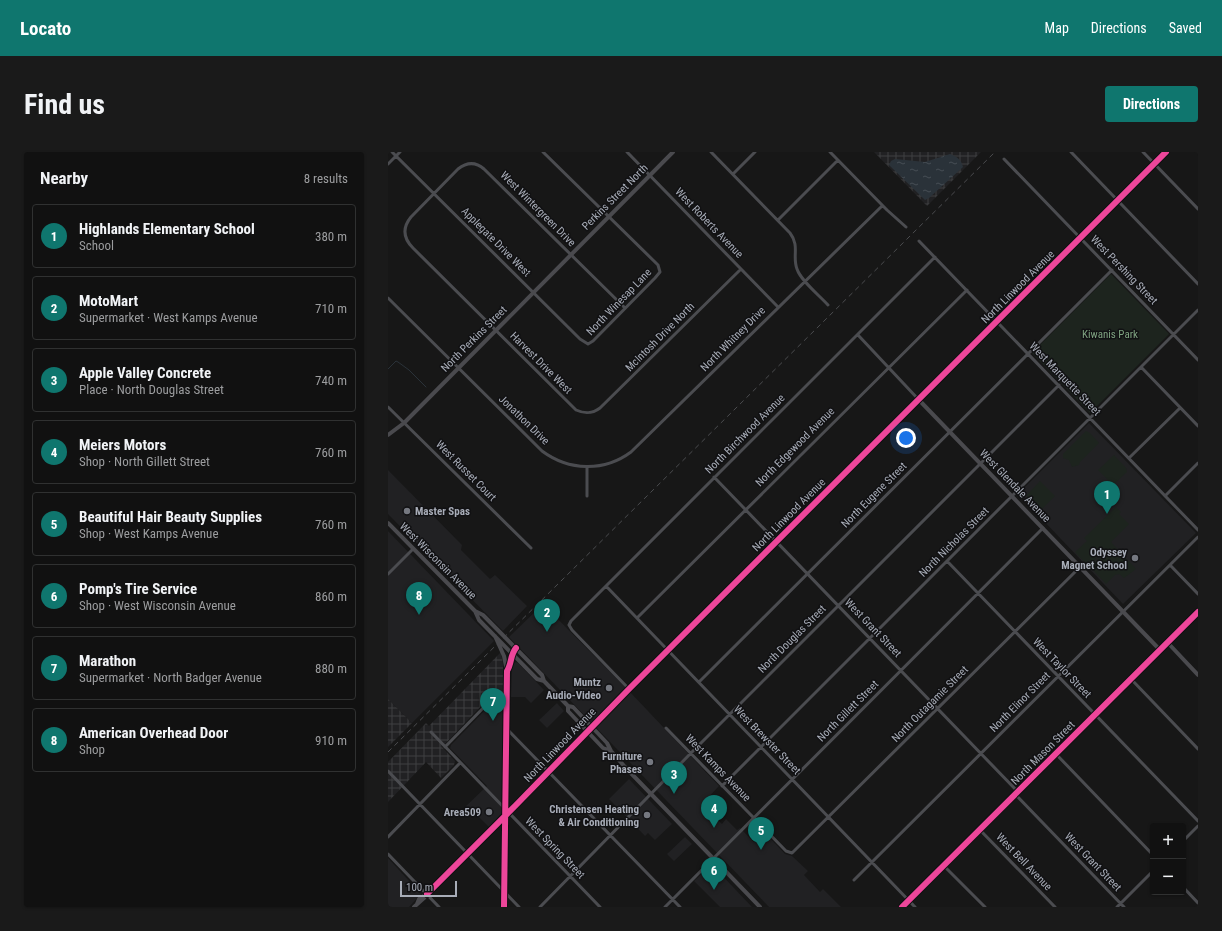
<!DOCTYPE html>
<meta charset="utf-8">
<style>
body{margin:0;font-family:"Roboto Condensed",sans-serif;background:#1a1a1a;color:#f1f3f6}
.controls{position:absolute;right:12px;bottom:12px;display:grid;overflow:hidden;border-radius:4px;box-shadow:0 1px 3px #0004}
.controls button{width:36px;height:36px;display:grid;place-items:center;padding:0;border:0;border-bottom:1px solid #303131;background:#111;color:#f1f3f6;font:20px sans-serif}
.scale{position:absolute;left:12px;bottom:10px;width:57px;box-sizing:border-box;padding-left:4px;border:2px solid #a8adb8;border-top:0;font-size:11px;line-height:14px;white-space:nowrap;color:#a8adb8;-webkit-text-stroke:3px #111113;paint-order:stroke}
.you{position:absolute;left:518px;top:286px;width:14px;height:14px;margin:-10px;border:3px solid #fff;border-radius:50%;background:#1a73e8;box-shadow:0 0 0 6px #1a73e833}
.badge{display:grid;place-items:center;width:26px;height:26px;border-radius:50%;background:#0f766e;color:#fff;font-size:13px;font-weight:700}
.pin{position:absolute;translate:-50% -33px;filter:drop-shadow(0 1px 2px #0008)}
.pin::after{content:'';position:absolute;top:21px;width:14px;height:12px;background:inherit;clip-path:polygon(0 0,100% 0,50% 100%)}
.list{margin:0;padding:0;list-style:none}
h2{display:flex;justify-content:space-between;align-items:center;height:52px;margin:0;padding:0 16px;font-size:17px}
h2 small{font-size:13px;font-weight:400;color:#9c9d9f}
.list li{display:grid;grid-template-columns:26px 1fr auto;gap:12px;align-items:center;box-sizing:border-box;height:64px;margin:0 8px 8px;padding:0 8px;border:1px solid #303131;border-radius:4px}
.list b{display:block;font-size:15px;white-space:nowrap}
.list p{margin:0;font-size:13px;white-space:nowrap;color:#9c9d9f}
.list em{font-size:13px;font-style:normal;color:#9c9d9f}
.map{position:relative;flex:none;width:810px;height:755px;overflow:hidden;border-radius:4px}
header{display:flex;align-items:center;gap:24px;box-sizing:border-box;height:56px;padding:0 20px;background:#0f766e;color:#fff}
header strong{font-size:19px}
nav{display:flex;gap:22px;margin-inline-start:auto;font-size:14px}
.intro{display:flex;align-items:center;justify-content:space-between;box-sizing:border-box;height:96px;padding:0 24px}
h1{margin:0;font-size:28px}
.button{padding:10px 18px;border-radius:4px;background:#0f766e;color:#fff;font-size:14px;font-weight:700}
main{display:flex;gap:24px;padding:0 24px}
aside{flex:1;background:#111;border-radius:4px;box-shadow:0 1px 3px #0004}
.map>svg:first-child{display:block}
.built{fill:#212123}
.industrial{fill:url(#industrial-grid)}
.park{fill:#1d241e}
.water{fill:url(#water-ripples)}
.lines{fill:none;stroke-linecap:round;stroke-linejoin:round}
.stream{stroke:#2a3239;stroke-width:1}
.street{stroke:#4b4c50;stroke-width:3}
.secondary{stroke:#4a4a4e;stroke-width:4}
.rail{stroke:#4b4c4f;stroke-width:1;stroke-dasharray:5 4;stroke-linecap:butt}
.cycleway-casing{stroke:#111113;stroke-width:8}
.cycleway{stroke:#ed469a;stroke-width:6}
.poi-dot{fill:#757880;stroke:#111113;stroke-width:1.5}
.labels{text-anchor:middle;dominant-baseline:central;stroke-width:3;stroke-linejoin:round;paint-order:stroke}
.street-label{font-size:11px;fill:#a8adb8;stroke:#111113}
.park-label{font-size:11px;fill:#7fa381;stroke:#111113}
.poi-label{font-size:11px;font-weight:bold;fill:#a8adb8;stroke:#111113;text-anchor:end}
</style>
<header>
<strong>Locato</strong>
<nav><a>Map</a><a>Directions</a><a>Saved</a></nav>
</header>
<div class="intro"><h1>Find us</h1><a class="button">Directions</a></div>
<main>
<aside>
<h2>Nearby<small>8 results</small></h2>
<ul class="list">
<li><span class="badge">1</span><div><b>Highlands Elementary School</b><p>School</p></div><em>380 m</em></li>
<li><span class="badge">2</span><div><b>MotoMart</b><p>Supermarket · West Kamps Avenue</p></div><em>710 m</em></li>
<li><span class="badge">3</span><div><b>Apple Valley Concrete</b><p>Place · North Douglas Street</p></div><em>740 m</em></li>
<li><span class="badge">4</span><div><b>Meiers Motors</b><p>Shop · North Gillett Street</p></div><em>760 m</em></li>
<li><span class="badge">5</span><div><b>Beautiful Hair Beauty Supplies</b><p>Shop · West Kamps Avenue</p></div><em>760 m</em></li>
<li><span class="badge">6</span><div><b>Pomp's Tire Service</b><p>Shop · West Wisconsin Avenue</p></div><em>860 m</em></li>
<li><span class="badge">7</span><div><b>Marathon</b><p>Supermarket · North Badger Avenue</p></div><em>880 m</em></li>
<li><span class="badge">8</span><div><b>American Overhead Door</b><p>Shop</p></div><em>910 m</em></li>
</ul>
</aside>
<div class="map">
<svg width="810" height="755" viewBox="0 0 810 755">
<defs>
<pattern id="industrial-grid" width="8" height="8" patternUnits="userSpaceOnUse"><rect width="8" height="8" fill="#212123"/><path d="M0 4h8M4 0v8" fill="none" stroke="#3e3f41"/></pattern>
<pattern id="water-ripples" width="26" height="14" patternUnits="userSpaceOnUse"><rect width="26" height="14" fill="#2a3239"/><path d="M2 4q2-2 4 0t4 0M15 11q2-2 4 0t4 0" fill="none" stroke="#464d54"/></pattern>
</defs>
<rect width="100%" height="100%" fill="#171717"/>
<path class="built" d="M 701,271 L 808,381 L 735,452 L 630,342 Z
M 0,318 L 74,393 L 73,398 L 102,427 L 107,423 L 139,454 L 115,479 L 0,362 Z
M 0,379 L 106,489 L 24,571 L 0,547 Z
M 155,452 L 242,540 L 331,634 L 314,652 L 334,672 L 338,667 L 349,678 L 352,676 L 366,690 L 381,685 L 397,702 L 404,704 L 420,719 L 416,723 L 432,740 L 435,737 L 453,755 L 381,755 L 121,485 Z
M 128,510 L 130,511 L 156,538 L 143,551 L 137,545 L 123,545 L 124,514 L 125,512 Z
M 169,551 L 176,559 L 159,576 L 151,568 Z
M 105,552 L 112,552 L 114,554 L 115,557 L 114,659 L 113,662 L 101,675 L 86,660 L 82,663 L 76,656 L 99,634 L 62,596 L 63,593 L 102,553 Z
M 241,627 L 284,672 L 267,688 L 260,681 L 257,684 L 221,647 Z
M 297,685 L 304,692 L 286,709 L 279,702 Z
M 0,706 L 33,742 L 21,755 L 0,755 Z
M 324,714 L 327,716 L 364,755 L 332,755 L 306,729 L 320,716 Z"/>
<path class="industrial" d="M 486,0 L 593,0 L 539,54 Z
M 113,500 L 115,513 L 115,544 L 113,546 L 104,547 L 98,549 L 54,595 L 67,609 L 66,613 L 53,626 L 38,610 L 0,650 L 0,610 L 38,571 L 41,574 Z
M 0,547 L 24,571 L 0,595 Z"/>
<path class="park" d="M 723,122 L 781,182 L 702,261 L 644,201 Z
M 698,279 L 702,281 L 711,291 L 692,310 L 691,313 L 684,315 L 681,308 L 675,306 L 675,302 Z
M 726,303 L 738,316 L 739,320 L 725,333 L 710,318 Z
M 652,329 L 667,344 L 652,359 L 640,347 L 639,343 Z
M 728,355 L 733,360 L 731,362 L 741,372 L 723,390 L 748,417 L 736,426 L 731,422 L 727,423 L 718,432 L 702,415 L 713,404 L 712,403 L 700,414 L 687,400 L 699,389 L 696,386 Z"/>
<path class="water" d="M 562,2 C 569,5 573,7 575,15 L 541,46 L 537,48 L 501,13 L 503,9 L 507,7 L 537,10 Z"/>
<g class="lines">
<path class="stream" d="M 0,217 L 8,209 L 10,210 L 21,218 L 38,235"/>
<path class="street" d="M 4,0 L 192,187 L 200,192 L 205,189 L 267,126 L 272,120 L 270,113 L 155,0
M 239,0 L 390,155
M 323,0 L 402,81 C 412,94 404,104 409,117 C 413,129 431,143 440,153
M 442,0 L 499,58 L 518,75
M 683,0 L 810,132
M 755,0 L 810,57
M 616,7 L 810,208
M 0,12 L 12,0
M 345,22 L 367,0
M 390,68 L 450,8
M 531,89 L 810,378
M 0,146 L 154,299 C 181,319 216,320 243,300 L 494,54
M 237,156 L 96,17 C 88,10 79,10 70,17 L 23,65 C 14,76 15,86 25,96 L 188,258 C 197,262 204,262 212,256 L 353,117
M 470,183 L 531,248 L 778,0
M 753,215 L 810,274
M 0,255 L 143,396
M 741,306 L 792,256
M 326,325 L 630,640
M 199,344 L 199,315
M 777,344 L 810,311
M 559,409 L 810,669
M 782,413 L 810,442
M 0,422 L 25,397
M 218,434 L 527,755
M 249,466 L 579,138
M 743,527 L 810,597
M 311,530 L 724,118
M 241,537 L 184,478 L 181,473 L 183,469 L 547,105
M 278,576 L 398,699 L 404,701 L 692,415
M 119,577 L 292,755
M 43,580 L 212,755
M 57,595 L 101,550 L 119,549
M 668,602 L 765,703
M 0,619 L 131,755
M 334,634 L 810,158
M 627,642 L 736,755
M 592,678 L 667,755
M 0,685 L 72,611
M 795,689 L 810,674
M 0,702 L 51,755
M 556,714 L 597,755
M 466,728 L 810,385
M 795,735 L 810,751
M 152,755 L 303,601 L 671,233
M 277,755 L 655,376
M 729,755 L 765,719"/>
<path class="secondary" d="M 0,283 L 16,271 L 285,0
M 0,371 L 87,459 L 91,468 L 149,527 L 156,529
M 87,459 L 95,463 L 154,523 L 156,529 L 180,554 L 180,559 L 215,596 L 223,599
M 107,484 L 116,504 L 119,519 L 116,755
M 780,491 L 810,523
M 119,519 L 121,516 L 124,501
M 180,554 L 185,555 L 219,591 L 223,599 L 237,615 L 372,755
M 39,742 L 128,653 L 241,537 L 531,248 L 772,498
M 26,755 L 36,746 L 39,742 L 31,747 L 29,752
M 514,755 L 810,460"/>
<path class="rail" d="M 0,600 L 607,0"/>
<g class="cycleway-casing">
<path id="cycleway" d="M 39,742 L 128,653 L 241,537 L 778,0
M 116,755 L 119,519 C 124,511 122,503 128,496
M 514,755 L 810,460"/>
</g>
<use href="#cycleway" class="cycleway"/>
</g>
<g class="poi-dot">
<circle cx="19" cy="359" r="4"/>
<circle cx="747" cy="406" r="4"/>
<circle cx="221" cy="536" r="4"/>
<circle cx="262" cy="610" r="4"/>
<circle cx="101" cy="660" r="4"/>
<circle cx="259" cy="663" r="4"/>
</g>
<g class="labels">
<g class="street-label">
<text transform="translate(227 45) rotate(-45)">Perkins Street North</text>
<text transform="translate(150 57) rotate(45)">West Wintergreen Drive</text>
<text transform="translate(321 71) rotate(46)">West Roberts Avenue</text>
<text transform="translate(108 90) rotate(45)">Applegate Drive West</text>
<text transform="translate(736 118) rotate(46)">West Pershing Street</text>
<text transform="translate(630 135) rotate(-45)">North Linwood Avenue</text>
<text transform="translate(231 150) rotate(-46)">North Winesap Lane</text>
<text transform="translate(272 185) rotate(-45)">McIntosh Drive North</text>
<text transform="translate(86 187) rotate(-45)">North Perkins Street</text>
<text transform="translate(345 187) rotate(-45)">North Whitney Drive</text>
<text transform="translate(153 211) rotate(45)">Harvest Drive West</text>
<text transform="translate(677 227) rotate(46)">West Marquette Street</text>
<text transform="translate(136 268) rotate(44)">Jonathon Drive</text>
<text transform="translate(357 282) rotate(-45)">North Birchwood Avenue</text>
<text transform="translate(407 295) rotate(-45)">North Edgewood Avenue</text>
<text transform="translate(78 319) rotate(45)">West Russet Court</text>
<text transform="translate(627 334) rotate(46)">West Glendale Avenue</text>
<text transform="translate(486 343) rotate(-45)">North Eugene Street</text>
<text transform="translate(401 363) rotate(-45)">North Linwood Avenue</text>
<text transform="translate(566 390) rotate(-45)">North Nicholas Street</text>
<text transform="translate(50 409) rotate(45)">West Wisconsin Avenue</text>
<text transform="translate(485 476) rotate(46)">West Grant Street</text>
<text transform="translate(404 487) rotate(-45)">North Douglas Street</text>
<text transform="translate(674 516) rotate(46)">West Taylor Street</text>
<text transform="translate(632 550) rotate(-45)">North Elinor Street</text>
<text transform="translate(542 552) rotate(-45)">North Outagamie Street</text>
<text transform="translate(460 559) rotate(-45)">North Gillett Street</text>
<text transform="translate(379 588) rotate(46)">West Brewster Street</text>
<text transform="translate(172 593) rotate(-46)">North Linwood Avenue</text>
<text transform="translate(655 601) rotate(-45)">North Mason Street</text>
<text transform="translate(330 616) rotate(46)">West Kamps Avenue</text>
<text transform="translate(167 696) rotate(46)">West Spring Street</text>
<text transform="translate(636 710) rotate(46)">West Bell Avenue</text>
<text transform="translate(705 710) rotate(46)">West Grant Street</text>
</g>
<g class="park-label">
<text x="722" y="182">Kiwanis Park</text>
</g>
<g class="poi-label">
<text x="27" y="359" text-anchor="start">Master Spas</text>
<text x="739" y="400">Odyssey<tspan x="739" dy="13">Magnet School</tspan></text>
<text x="213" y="530">Muntz<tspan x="213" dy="13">Audio-Video</tspan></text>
<text x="254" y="604">Furniture<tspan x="254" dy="13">Phases</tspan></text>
<text x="251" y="657">Christensen Heating<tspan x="251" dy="13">&amp; Air Conditioning</tspan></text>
<text x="93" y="660">Area509</text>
</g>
</g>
</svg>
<div class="controls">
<button>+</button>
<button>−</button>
</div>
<div class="scale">100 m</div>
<div class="you"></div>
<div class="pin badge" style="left:719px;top:362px">1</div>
<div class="pin badge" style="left:159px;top:480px">2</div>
<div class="pin badge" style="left:286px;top:642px">3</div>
<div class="pin badge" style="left:326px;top:676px">4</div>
<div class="pin badge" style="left:373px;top:698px">5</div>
<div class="pin badge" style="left:326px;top:738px">6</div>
<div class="pin badge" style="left:105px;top:569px">7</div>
<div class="pin badge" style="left:31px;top:463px">8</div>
</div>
</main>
